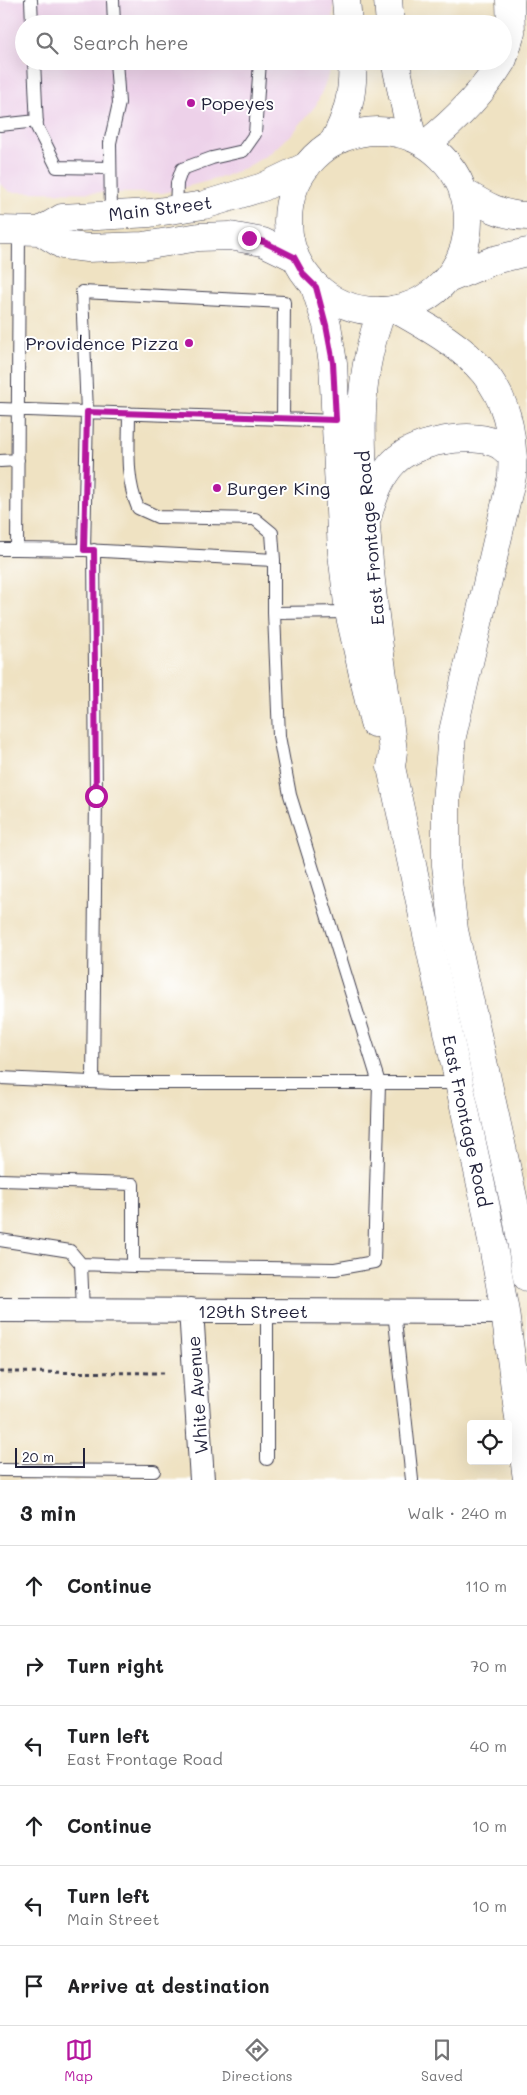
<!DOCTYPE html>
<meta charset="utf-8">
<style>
body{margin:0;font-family:Mali,sans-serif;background:#f6f6f6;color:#202124}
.controls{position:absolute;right:15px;bottom:15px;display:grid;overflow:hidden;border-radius:5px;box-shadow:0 5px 20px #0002}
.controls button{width:45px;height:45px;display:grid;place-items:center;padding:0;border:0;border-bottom:1px solid #e0e0e0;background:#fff;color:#202124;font:25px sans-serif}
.scale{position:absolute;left:15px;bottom:12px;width:70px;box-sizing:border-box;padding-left:5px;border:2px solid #22223b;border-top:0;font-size:14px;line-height:18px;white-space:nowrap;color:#22223b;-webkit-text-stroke:4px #fff;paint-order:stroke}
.stop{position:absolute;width:15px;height:15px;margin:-11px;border:4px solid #b5179e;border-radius:50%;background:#fff}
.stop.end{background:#b5179e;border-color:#fff;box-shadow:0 1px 5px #0008}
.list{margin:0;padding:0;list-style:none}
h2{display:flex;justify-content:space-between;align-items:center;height:65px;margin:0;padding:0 20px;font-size:21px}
h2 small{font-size:16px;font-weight:400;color:#757577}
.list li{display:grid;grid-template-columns:32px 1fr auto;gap:15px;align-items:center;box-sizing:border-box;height:80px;padding:0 20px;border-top:1px solid #e0e0e0}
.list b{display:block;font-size:19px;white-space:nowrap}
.list p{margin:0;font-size:16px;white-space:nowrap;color:#757577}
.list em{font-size:16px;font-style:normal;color:#757577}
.icon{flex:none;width:28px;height:28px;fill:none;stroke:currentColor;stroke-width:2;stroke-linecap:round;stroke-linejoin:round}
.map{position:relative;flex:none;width:527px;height:1480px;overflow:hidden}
.search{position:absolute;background:#fff;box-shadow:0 5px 20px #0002;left:15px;right:15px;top:15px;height:55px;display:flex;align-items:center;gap:12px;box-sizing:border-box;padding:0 18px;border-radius:28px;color:#757577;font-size:19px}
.sheet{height:545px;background:#fff}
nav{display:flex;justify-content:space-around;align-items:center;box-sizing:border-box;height:70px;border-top:1px solid #e0e0e0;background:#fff;font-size:14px;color:#757577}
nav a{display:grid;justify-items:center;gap:2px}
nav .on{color:#b5179e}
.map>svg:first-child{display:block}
.built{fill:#edd1e9}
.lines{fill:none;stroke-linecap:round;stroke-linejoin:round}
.service-casing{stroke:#413f4f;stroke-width:14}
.minor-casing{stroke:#413f4f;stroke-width:26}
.tertiary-casing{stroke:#413f4f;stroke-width:29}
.secondary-casing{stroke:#413f4f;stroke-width:29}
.motorway-casing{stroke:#413f4f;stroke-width:29}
.path{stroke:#413f4f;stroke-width:3;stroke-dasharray:4 4;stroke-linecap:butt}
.service{stroke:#fff;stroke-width:12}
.minor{stroke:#fff;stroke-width:24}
.tertiary{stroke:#fff;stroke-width:28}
.secondary{stroke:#fff;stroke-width:28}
.motorway{stroke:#fff;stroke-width:28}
.route{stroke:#b5179e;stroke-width:6}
.poi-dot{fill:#b5179e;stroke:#fff;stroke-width:2}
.labels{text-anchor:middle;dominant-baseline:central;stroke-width:4;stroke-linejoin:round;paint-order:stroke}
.poi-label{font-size:18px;fill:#22223b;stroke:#fff;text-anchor:start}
.street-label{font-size:18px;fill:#22223b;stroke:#fff}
</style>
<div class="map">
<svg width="527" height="1480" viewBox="0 0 527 1480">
<rect width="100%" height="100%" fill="#fff"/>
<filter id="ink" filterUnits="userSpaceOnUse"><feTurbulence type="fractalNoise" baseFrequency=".02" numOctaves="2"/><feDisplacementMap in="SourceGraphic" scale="10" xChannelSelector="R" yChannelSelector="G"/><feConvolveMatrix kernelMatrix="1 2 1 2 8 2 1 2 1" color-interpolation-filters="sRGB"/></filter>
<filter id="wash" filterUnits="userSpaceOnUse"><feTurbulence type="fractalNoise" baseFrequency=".0096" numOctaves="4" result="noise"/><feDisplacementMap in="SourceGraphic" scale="20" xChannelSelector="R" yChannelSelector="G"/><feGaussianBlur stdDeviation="1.12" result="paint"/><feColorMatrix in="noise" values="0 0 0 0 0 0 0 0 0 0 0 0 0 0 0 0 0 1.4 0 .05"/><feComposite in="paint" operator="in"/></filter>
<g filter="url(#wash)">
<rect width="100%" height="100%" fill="#efe2c2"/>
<path class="built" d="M 0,0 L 334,0 L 333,24 L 24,24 L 24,61 L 331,61 L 331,70 L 316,105 L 292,134 L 269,154 L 247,167 L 223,177 L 163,193 L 10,192 L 0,184 Z"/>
</g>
<g filter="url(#ink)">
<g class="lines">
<g class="service-casing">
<path id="service" d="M 31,0 L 32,24
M 113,0 L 114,24
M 34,61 L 37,127 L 57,167 L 110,168
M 0,125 L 37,121
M 176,210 L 177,183 L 182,169 L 212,158 L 243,151 L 255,134 L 260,61
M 111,215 L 110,143 L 119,103 L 116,61
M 0,409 L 336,421
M 129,413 C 129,445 125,478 138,508 L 158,517 L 255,519 L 272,533 L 274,560
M 0,461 L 18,460
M 0,549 L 17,549 L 19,230
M 17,549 L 84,550 L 274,560 L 274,613 L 349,612
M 84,550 L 87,412 L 82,292 L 284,302 L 283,419
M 0,1078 L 113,1083 L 460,1083
M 93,1082 L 96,796 L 94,550
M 0,1180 L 133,1184 L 133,1266 L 335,1269 L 374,1262 L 379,1083 L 290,795 L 279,736 L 274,613
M 0,1240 L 70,1251 L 81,1264 L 133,1266
M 81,1264 L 83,1310
M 267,1311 L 267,1459
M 394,1311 L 412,1480
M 0,1470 L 154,1471"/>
</g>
<g class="minor-casing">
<path id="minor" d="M 0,1310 L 505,1312
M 191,1310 L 202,1480"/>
</g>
<g class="tertiary-casing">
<path id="tertiary" d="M 346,0 L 348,24
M 388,0 L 390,24
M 395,61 L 412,137
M 333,143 C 348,116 354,91 352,61
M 315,287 L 327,325 L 333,363 L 342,553 L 349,612 L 374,723
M 382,311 C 358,372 360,429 364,494 C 368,580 382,666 393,751 L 391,767 L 486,1208 L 505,1312 L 527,1479"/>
</g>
<g class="secondary-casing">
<path id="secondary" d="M288 221a90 90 0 1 1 180 0a90 90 0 1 1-180 0Z
M 463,192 C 484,205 502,216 527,216
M 0,230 L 40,231 L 63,245 L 87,248 L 143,246 L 199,237 L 230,236 L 263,242 L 294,257
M 40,231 L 62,218 L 150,213 L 204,205 L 263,187 L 307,166
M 448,279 L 494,260 L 527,252"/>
</g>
<g class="motorway-casing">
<path id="motorway" d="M 503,59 L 511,33 L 510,0
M 426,144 C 456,120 482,94 502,61
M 396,309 C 471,351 517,381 512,476 L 452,736 L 446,801 L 446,865 L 454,930 L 516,1211 L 527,1277
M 365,524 C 372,502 378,478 394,462 C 414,441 470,432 495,443 C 502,445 508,452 513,457"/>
</g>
<path class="path" d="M 0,1372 L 165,1373"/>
<use href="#service" class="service"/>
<use href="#minor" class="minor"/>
<use href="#tertiary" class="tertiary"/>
<use href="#secondary" class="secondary"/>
<use href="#motorway" class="motorway"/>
</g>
</g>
<g class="lines" filter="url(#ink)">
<path class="route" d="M 96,796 L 94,550 L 84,550 L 87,412 L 336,420 L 333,363 L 326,325 L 316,287 L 304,275 L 294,257 L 264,242 L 249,238"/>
</g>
<g class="poi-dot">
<circle cx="191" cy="103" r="5"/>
<circle cx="189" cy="343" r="5"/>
<circle cx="217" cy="488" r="5"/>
</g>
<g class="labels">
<g class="poi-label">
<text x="201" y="103">Popeyes</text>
<text x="179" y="343" text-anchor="end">Providence Pizza</text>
<text x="227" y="488">Burger King</text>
</g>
<g class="street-label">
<text transform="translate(160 208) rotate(-7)">Main Street</text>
<text transform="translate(370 538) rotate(-95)">East Frontage Road</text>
<text transform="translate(467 1121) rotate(78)">East Frontage Road</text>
<text x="253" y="1311">129th Street</text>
<text transform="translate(197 1395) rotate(-94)">White Avenue</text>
</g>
</g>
</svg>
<div class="controls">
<button><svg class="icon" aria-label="locate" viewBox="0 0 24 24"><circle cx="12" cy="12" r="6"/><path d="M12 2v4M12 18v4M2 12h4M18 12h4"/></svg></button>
</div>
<div class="scale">20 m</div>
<div class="stop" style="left:96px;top:796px"></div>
<div class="stop end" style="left:249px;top:238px"></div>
<div class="search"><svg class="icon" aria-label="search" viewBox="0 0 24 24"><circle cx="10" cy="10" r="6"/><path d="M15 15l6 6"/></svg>Search here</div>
</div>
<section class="sheet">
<h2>3 min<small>Walk · 240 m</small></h2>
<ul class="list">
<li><svg class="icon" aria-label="ahead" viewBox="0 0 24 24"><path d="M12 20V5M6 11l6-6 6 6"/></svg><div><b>Continue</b></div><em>110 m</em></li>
<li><svg class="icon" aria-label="right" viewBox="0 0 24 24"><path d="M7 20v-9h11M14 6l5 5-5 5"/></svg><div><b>Turn right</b></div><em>70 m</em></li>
<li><svg class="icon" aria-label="left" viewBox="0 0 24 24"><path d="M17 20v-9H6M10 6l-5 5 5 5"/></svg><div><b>Turn left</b><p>East Frontage Road</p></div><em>40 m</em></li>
<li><svg class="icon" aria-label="ahead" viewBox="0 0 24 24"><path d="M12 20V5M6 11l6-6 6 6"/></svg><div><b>Continue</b></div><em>10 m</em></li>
<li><svg class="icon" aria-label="left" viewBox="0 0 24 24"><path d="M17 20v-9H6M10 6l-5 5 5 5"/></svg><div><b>Turn left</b><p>Main Street</p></div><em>10 m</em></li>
<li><svg class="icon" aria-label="arrive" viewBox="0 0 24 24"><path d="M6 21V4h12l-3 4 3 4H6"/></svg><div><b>Arrive at destination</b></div></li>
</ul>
</section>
<nav>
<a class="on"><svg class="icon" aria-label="map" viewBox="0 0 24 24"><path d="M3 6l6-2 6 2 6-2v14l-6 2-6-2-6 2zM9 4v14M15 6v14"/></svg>Map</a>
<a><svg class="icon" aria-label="directions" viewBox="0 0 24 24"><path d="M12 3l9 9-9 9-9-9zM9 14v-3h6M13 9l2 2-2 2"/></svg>Directions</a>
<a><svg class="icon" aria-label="saved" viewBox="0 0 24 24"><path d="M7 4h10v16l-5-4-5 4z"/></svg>Saved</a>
</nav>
